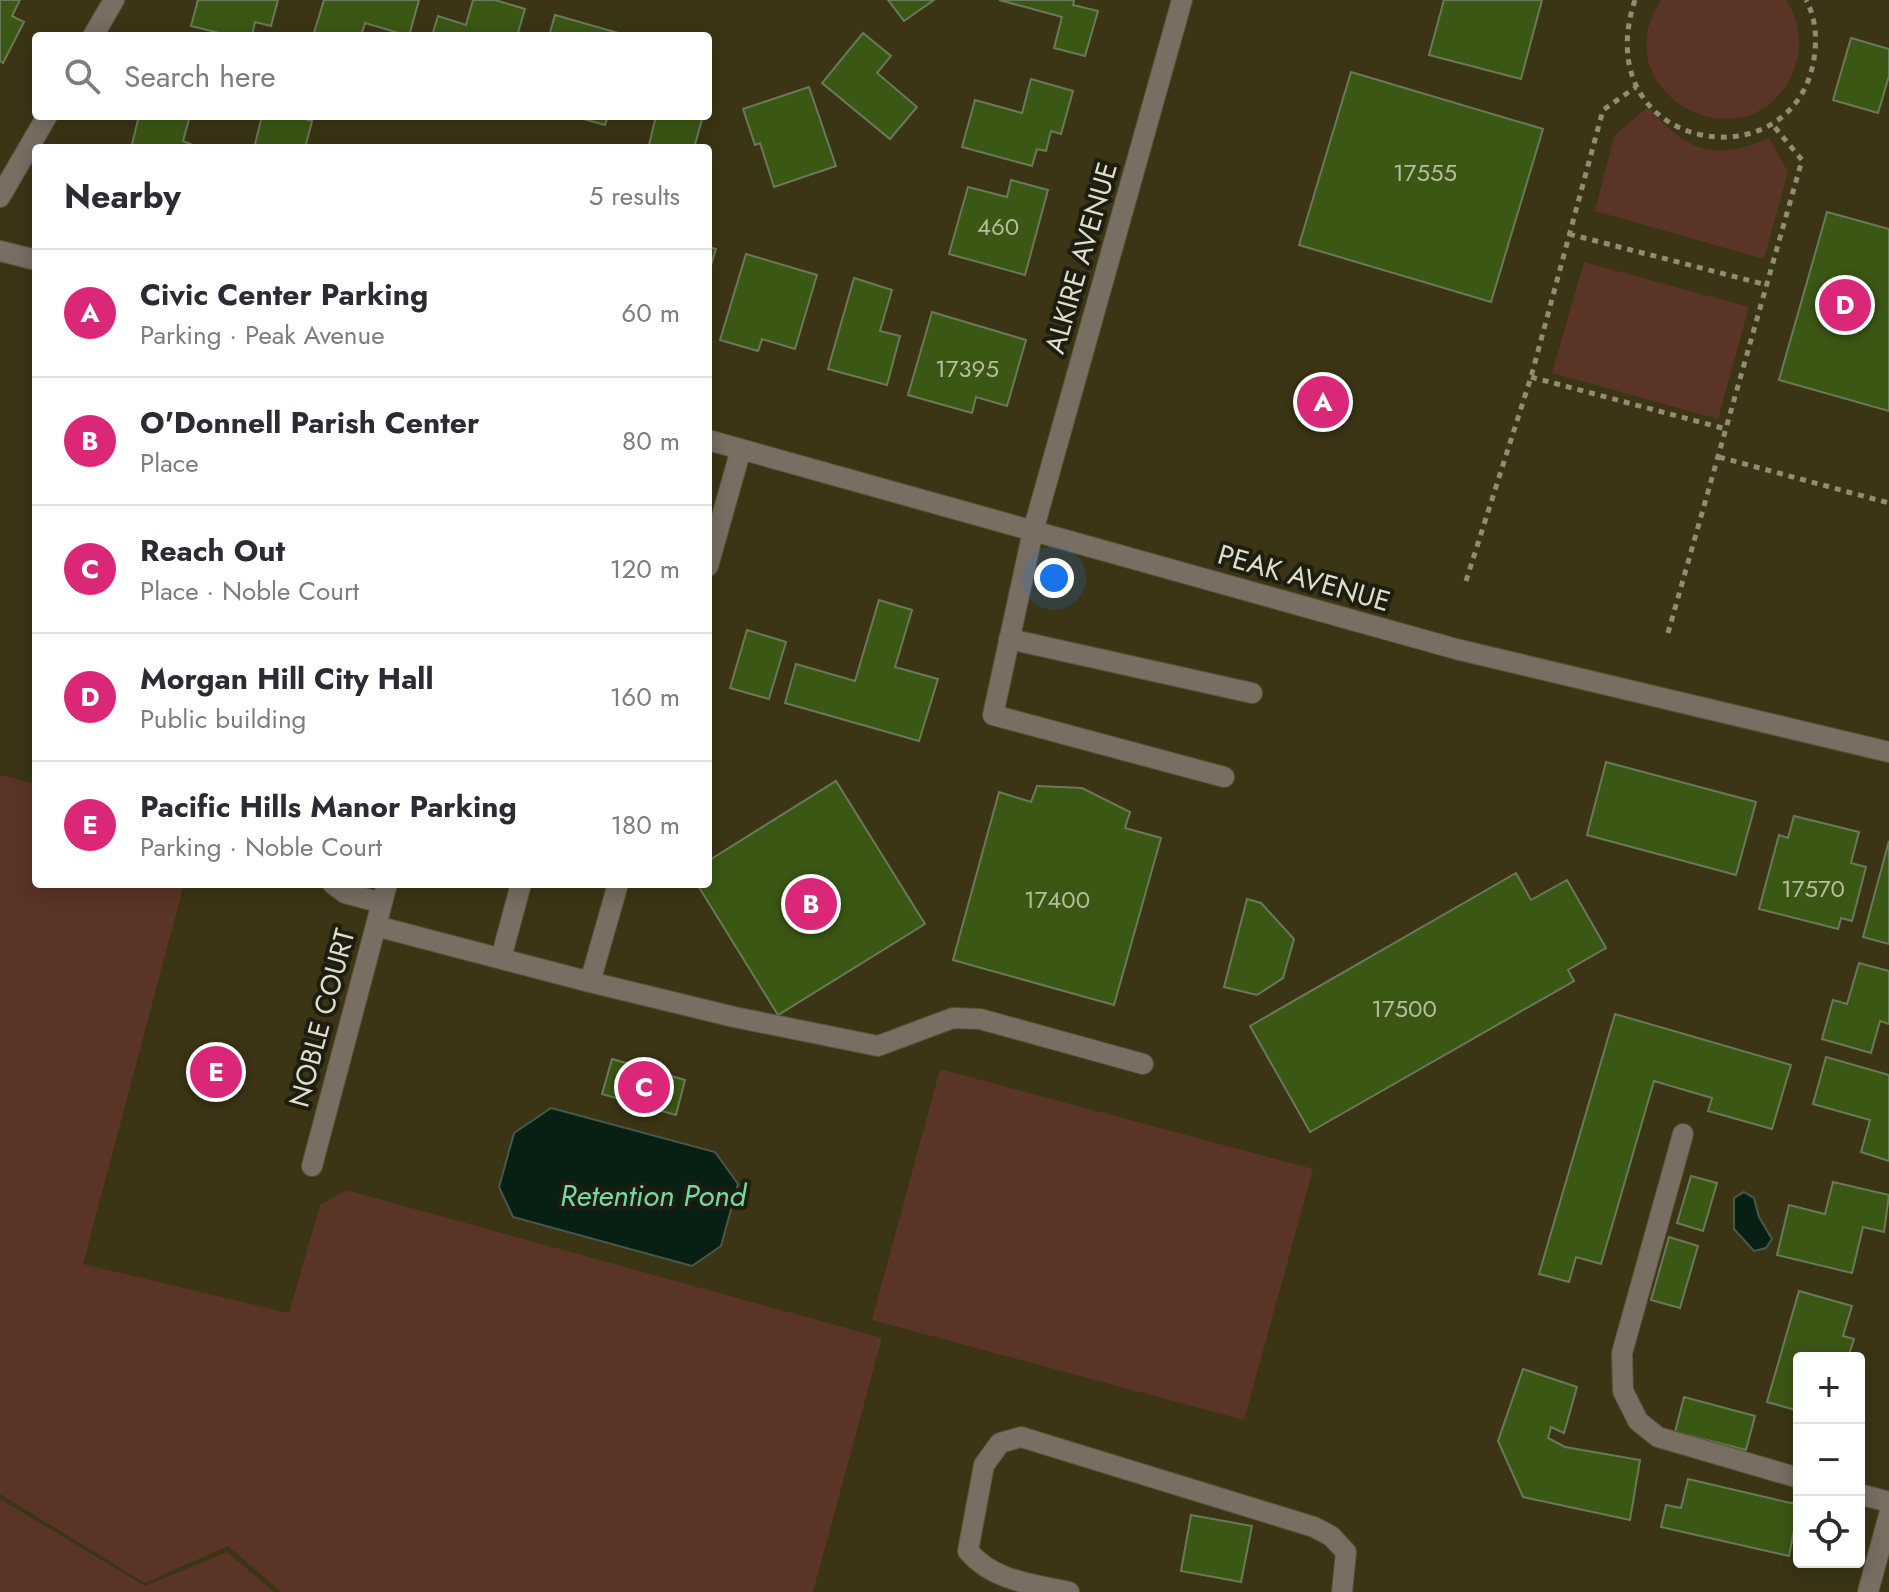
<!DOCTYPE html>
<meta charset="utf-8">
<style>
body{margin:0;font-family:Jost,sans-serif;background:#f7f7f7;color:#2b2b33}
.controls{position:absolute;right:24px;bottom:24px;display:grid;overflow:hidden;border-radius:8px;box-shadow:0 4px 20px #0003}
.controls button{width:72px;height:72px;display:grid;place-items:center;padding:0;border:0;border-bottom:2px solid #e1e1e2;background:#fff;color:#2b2b33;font:40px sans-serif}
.you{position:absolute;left:1054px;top:578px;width:28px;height:28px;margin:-20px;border:6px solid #fff;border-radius:50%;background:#1a73e8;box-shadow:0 0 0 12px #1a73e833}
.badge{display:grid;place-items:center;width:52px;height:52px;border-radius:50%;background:#db2777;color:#fff;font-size:26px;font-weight:700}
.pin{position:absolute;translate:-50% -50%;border:4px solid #fff;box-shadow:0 2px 8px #0006}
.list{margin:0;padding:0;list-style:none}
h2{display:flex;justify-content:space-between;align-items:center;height:104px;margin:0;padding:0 32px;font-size:34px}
h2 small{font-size:26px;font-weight:400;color:#7c7c81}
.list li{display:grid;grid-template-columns:52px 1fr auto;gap:24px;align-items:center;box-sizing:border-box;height:128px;padding:0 32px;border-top:2px solid #e1e1e2}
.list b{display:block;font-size:30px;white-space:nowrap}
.list p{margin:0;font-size:26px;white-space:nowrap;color:#7c7c81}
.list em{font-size:26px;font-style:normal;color:#7c7c81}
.icon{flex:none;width:44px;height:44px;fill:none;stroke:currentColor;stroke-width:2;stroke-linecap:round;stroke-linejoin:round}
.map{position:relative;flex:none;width:1889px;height:1592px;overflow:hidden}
.search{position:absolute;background:#fff;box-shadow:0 4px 20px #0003;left:32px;top:32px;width:680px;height:88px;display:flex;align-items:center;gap:20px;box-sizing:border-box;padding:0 28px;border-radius:8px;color:#7c7c81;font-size:30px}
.panel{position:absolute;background:#fff;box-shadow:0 4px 20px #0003;left:32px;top:144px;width:680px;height:744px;border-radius:8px}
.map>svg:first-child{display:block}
.green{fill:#5a3426}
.water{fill:#082014;stroke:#48594b;stroke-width:2}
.building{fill:#3b5714;stroke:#6a795a;stroke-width:2}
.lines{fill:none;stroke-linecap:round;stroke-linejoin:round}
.minor-casing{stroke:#595336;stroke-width:22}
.path{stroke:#918d74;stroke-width:5;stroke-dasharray:6 6;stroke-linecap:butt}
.minor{stroke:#786e62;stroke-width:20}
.labels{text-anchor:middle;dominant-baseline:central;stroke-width:8;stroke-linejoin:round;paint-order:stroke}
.number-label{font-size:24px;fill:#b6bc9d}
.street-label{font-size:28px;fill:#dfddcb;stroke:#1f1d0f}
.water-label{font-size:30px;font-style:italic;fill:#70dba4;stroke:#1f1d0f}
</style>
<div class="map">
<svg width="1889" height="1592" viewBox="0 0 1889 1592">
<rect width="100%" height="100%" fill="#3b3515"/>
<path class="green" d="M 1661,0 L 1786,0 C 1800,20 1803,47 1794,70 C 1751,174 1599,94 1661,0 Z
M 1648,107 C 1687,150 1712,163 1769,138 L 1788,172 L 1764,259 L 1595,211 L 1614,136 Z
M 1584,262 L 1749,307 L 1718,419 L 1552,373 Z
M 0,775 L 36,784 L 36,884 L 184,884 L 83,1264 L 289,1313 L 320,1205 L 346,1190 L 882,1338 L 813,1592 L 281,1592 L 228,1546 L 145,1583 L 0,1494 Z
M 940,1069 L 1313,1169 L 1244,1420 L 872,1320 Z
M 0,1499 L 145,1586 L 227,1552 L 274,1592 L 0,1592 Z"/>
<path class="water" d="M 551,1108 L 715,1152 L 738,1184 L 721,1246 L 692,1266 L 513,1217 L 499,1187 L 514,1133 Z
M 1744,1192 L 1754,1198 L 1759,1217 L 1772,1239 L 1766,1248 L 1754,1251 L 1734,1229 L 1734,1198 Z"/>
<path class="building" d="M 0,0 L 20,0 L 12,16 L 24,22 L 3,63 L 0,61 Z
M 198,0 L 278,0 L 271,26 L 255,22 L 252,36 L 232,36 L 191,26 Z
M 324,0 L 419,0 L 409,36 L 365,23 L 361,36 L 313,36 Z
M 473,0 L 495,0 L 525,9 L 517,36 L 432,36 L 438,16 L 466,25 Z
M 888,0 L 934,0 L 904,21 Z
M 999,0 L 1074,0 L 1073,5 L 1098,11 L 1085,56 L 1054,48 L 1062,17 Z
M 1444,0 L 1542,0 L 1521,79 L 1429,55 Z
M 555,15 L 629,36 L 549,36 Z
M 863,33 L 891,56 L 877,73 L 917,107 L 890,139 L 822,83 Z
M 1851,38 L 1889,49 L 1889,76 L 1878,113 L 1833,100 Z
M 1351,72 L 1543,129 L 1491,302 L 1299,245 Z
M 1031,79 L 1073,91 L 1061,134 L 1051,131 L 1046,151 L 1037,149 L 1032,166 L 962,147 L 975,100 L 1022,113 Z
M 809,87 L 836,166 L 774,187 L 760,143 L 755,145 L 743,109 Z
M 139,116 L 190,116 L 183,141 L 200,148 L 131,148 Z
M 262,116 L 293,116 L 312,121 L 305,148 L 254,148 Z
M 573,116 L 608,116 L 605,125 Z
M 656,116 L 703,116 L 694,148 L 649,145 Z
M 1011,180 L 1048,190 L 1025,275 L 949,254 L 968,187 L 1007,197 Z
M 1827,212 L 1889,229 L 1889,411 L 1779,380 Z
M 708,247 L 716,249 L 708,275 Z
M 746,254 L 817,275 L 795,349 L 762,339 L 758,351 L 720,340 Z
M 854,278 L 892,290 L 880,331 L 900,336 L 887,385 L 828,369 Z
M 932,312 L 1026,340 L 1007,406 L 976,397 L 972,413 L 908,395 Z
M 879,600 L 912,610 L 895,667 L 938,679 L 919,741 L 785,703 L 796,664 L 855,681 Z
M 747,630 L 786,642 L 769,699 L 730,688 Z
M 1606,762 L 1756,802 L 1736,875 L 1587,835 Z
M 836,781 L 925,924 L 778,1015 L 697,884 L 708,884 L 708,861 Z
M 1037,786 L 1082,788 L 1130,812 L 1125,828 L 1161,838 L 1114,1005 L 953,960 L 999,792 L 1031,802 Z
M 1794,816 L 1859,832 L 1851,863 L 1866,867 L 1852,921 L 1841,918 L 1838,929 L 1759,909 L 1779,835 L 1788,838 Z
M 1889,841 L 1889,944 L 1863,937 Z
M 1516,873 L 1531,900 L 1567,880 L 1606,948 L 1568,970 L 1574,981 L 1310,1132 L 1250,1026 Z
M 1247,899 L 1261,903 L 1294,939 L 1283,978 L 1257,995 L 1224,987 Z
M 1859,963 L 1889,971 L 1889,1024 L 1880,1021 L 1871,1053 L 1822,1039 L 1833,1000 L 1847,1004 Z
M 1615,1014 L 1791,1065 L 1772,1129 L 1708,1111 L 1712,1098 L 1654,1081 L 1601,1264 L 1576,1257 L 1569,1282 L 1539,1274 Z
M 1826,1057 L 1889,1075 L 1889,1161 L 1861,1152 L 1870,1120 L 1813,1104 Z
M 612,1059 L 685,1080 L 676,1115 L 602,1094 Z
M 1691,1176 L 1717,1183 L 1703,1231 L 1677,1223 Z
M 1833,1182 L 1889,1195 L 1884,1232 L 1863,1227 L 1852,1273 L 1777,1255 L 1789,1205 L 1825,1214 Z
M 1669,1237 L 1698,1246 L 1680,1308 L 1651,1300 Z
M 1799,1291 L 1852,1306 L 1843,1336 L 1854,1339 L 1848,1358 L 1799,1358 L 1799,1411 L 1767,1402 Z
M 1523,1369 L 1577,1387 L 1564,1433 L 1551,1427 L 1548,1438 L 1565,1447 L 1640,1460 L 1630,1520 L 1523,1497 L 1498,1441 Z
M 1684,1397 L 1755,1416 L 1746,1450 L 1675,1432 Z
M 1688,1479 L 1799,1505 L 1789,1556 L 1661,1527 L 1666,1505 L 1681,1508 Z
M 1191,1515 L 1252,1526 L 1241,1582 L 1181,1571 Z"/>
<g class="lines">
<g class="minor-casing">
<path id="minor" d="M 1182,0 L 1033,531 L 993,715 L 1224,777
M 93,36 L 114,0
M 0,197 L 47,116
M 0,251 L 36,260
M 708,440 L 1456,649 L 1889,752
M 708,566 L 741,449
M 1009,639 L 1252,693
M 333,884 L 345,893 L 382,903
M 618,884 L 590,982 L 734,1017 L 878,1046 L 953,1018 L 980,1019 L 1143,1064
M 376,926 L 590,982
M 501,958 L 521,884
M 1683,1134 L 1622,1353 L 1623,1391 L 1638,1421 L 1658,1437 L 1799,1478
M 312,1166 L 387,884
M 1859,1494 L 1889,1502
M 1069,1592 C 1032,1584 993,1581 968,1551 L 984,1465 L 1000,1443 L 1021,1437 L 1314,1527 L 1331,1536 L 1346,1552 L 1342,1592
M 1868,1592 L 1889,1515"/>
</g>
<path class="path" d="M 1635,0 C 1585,151 1793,187 1814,59 C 1817,39 1816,18 1806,0
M 1569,234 L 1767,285
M 1531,377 L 1726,429
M 1719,457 L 1889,503
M 1466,581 L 1531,377 L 1603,110 L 1636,87
M 1668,633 L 1802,160 L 1772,124"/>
<use href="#minor" class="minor"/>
</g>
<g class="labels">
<g class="number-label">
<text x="1425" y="172">17555</text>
<text x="998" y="226">460</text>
<text x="967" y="368">17395</text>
<text x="1813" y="888">17570</text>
<text x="1057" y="899">17400</text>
<text x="1404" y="1008">17500</text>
</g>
<g class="street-label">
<text transform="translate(1081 258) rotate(-74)">ALKIRE AVENUE</text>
<text transform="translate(1304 578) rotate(16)">PEAK AVENUE</text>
<text transform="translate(322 1018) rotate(-75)">NOBLE COURT</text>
</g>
<g class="water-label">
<text x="653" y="1195">Retention Pond</text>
</g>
</g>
</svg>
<div class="controls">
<button>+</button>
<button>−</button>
<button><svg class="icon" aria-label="locate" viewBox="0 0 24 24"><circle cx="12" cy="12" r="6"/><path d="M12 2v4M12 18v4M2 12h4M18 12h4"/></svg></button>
</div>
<div class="you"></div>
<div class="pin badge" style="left:1323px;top:402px">A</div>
<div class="pin badge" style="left:811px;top:904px">B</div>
<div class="pin badge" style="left:644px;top:1087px">C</div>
<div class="pin badge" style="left:1845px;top:305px">D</div>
<div class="pin badge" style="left:216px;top:1072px">E</div>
<div class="search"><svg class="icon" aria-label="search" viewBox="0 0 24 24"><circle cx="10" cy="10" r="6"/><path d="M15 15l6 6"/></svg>Search here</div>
<section class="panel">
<h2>Nearby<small>5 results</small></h2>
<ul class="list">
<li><span class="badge">A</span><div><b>Civic Center Parking</b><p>Parking · Peak Avenue</p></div><em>60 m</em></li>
<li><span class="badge">B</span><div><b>O'Donnell Parish Center</b><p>Place</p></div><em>80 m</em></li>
<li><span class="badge">C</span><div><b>Reach Out</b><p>Place · Noble Court</p></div><em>120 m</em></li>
<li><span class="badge">D</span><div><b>Morgan Hill City Hall</b><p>Public building</p></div><em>160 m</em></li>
<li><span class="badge">E</span><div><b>Pacific Hills Manor Parking</b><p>Parking · Noble Court</p></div><em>180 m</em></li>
</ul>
</section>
</div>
